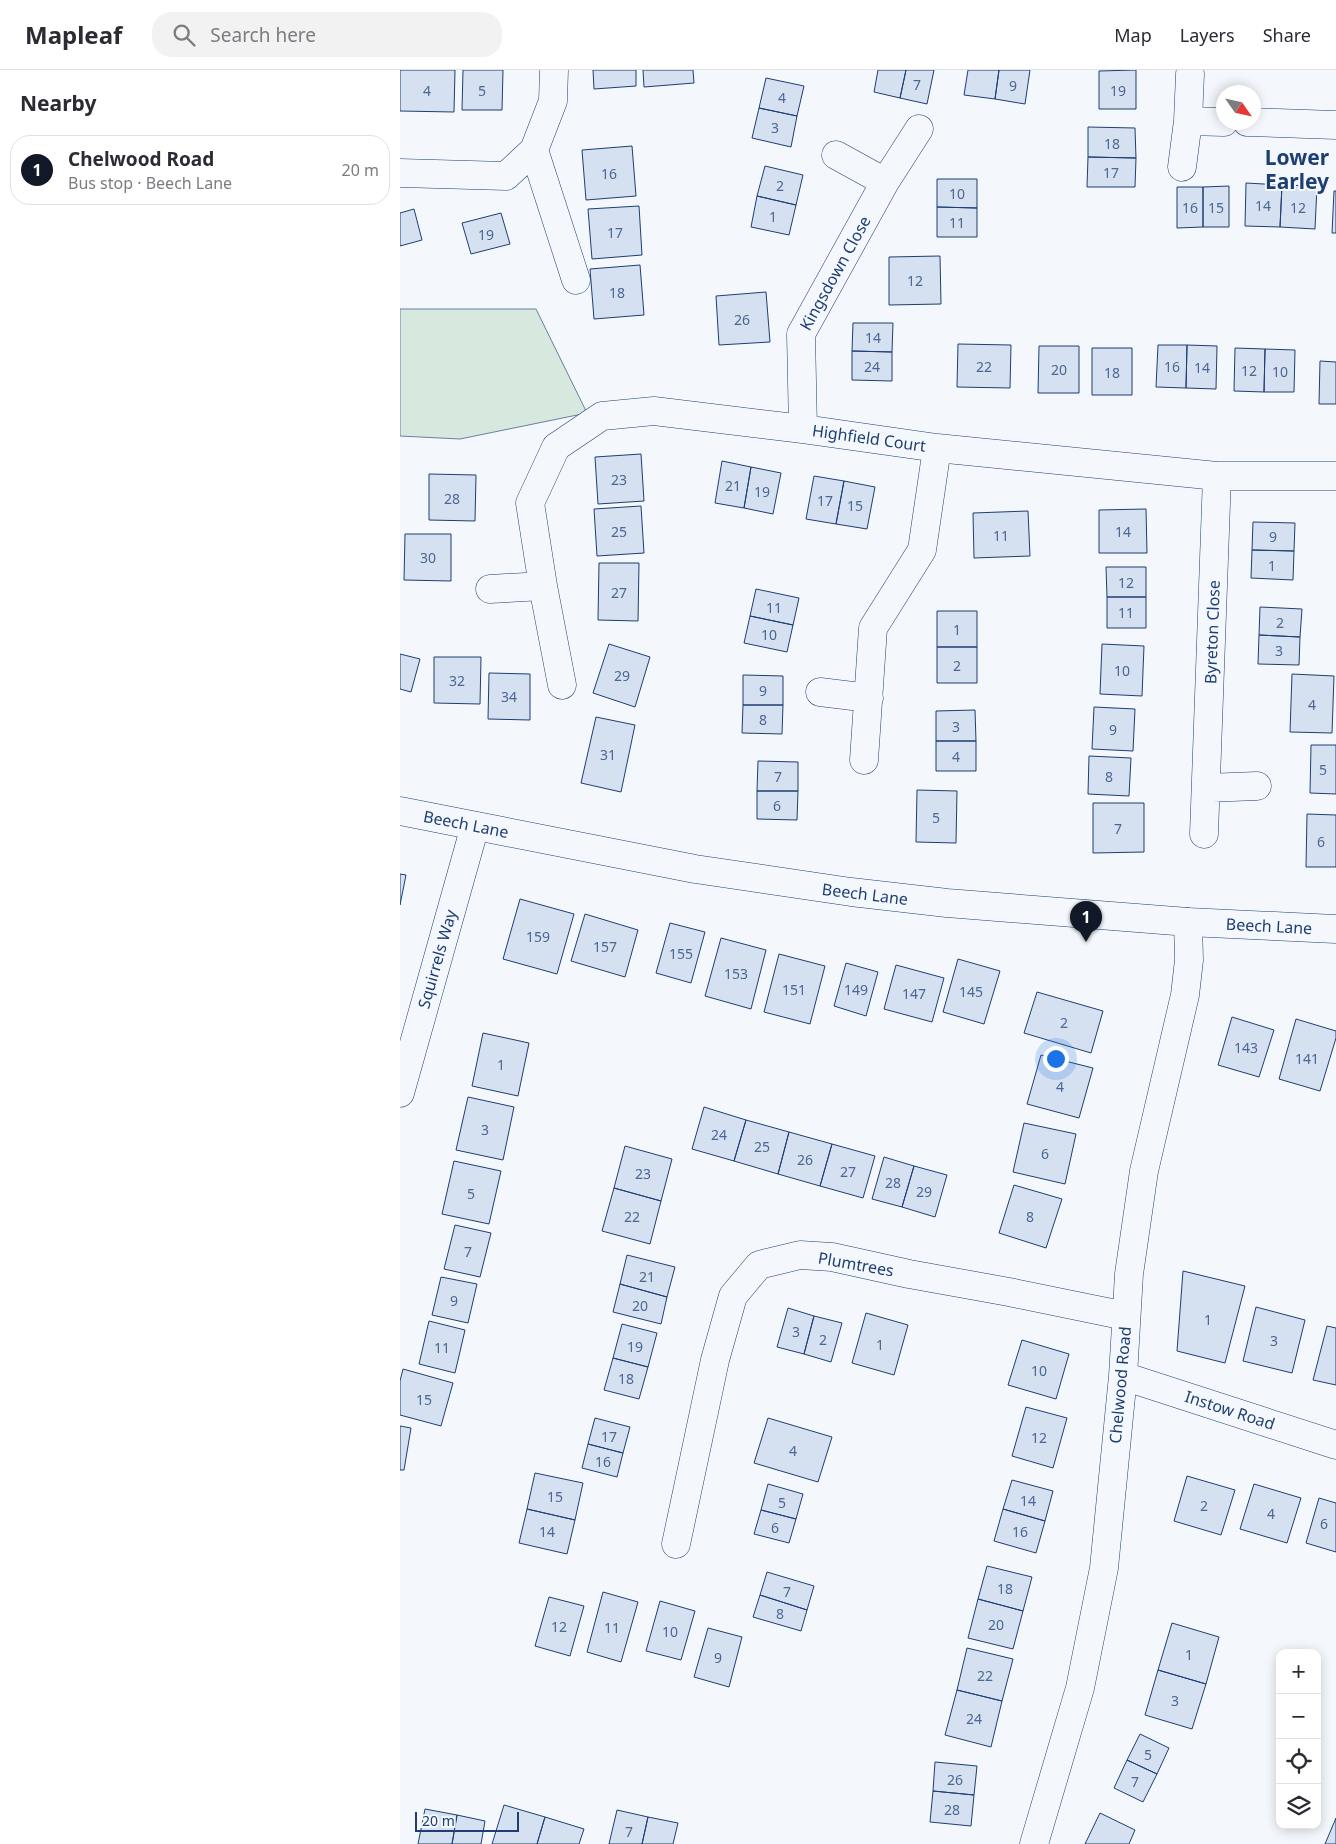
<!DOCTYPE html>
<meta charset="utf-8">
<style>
body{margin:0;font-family:"Noto Sans",sans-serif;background:#f2f2f3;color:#2b2b33}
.controls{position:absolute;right:15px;bottom:15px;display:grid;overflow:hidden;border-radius:10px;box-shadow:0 2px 12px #0003}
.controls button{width:45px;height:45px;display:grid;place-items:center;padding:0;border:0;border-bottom:1px solid #e1e1e2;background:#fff;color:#2b2b33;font:25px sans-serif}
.compass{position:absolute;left:816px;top:15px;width:45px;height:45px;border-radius:50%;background:#fff;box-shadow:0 2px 12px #0003;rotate:124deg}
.scale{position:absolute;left:15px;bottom:12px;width:104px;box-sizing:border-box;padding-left:5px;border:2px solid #1d3f73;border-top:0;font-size:14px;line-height:18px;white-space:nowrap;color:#1d3f73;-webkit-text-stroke:4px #f4f7fb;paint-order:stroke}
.you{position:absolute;left:655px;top:988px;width:18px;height:18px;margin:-12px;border:4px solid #fff;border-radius:50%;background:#1a73e8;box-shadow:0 0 0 8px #1a73e833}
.badge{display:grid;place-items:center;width:32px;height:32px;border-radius:50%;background:#111827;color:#fff;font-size:16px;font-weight:700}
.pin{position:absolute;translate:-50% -41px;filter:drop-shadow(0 1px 2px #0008)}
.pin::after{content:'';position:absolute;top:26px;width:18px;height:15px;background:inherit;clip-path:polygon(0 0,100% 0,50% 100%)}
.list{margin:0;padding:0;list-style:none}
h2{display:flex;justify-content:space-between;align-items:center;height:65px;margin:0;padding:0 20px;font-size:21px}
h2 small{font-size:16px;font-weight:400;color:#7c7c81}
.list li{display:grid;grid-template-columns:32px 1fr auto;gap:15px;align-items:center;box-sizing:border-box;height:70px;margin:0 10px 10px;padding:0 10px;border:1px solid #e1e1e2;border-radius:20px}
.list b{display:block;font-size:19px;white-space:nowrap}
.list p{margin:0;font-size:16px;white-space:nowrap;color:#7c7c81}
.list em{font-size:16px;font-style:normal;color:#7c7c81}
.icon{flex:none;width:28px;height:28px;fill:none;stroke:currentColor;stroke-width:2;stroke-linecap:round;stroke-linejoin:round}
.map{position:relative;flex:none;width:936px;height:1774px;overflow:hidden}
header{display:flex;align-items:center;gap:30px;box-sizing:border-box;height:70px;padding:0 25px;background:#fff;border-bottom:1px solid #e1e1e2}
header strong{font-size:24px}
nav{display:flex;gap:28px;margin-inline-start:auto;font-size:18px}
.search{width:350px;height:45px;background:#f2f2f3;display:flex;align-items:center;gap:12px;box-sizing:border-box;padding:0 18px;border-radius:20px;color:#7c7c81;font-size:19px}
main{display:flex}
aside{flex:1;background:#fff}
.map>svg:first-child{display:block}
.green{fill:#d7e8df;stroke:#687fa3}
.building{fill:#d5e0f0;stroke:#1d3f73}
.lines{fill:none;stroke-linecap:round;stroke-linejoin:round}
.street-casing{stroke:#1d3f73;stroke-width:29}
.secondary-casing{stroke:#1d3f73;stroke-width:29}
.street{stroke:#f4f7fb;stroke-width:28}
.secondary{stroke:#f4f7fb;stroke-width:28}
.labels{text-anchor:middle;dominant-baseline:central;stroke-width:4;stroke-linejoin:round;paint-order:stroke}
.number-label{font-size:14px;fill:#4b6792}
.street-label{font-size:16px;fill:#1d3f73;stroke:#f4f7fb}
.district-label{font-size:21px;font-weight:bold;fill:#1d3f73;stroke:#f4f7fb}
</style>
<header>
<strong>Mapleaf</strong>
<div class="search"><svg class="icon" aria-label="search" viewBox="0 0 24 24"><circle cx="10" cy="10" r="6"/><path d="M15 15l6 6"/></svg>Search here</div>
<nav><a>Map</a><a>Layers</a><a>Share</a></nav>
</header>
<main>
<aside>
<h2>Nearby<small></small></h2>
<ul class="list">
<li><span class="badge">1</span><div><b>Chelwood Road</b><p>Bus stop · Beech Lane</p></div><em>20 m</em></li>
</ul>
</aside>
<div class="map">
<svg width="936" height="1774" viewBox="0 0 936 1774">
<rect width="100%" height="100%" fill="#f4f7fb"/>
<path class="green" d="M 0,239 L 136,239 L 187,343 L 60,369 L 0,366 Z"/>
<path class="building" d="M 0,0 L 55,0 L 54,42 L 0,41 Z
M 63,0 L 103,0 L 102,40 L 62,40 Z
M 193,0 L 236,0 L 236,16 L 194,19 Z
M 243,0 L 293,0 L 294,13 L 244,17 Z
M 478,0 L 506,0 L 500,28 L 474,22 Z
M 506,0 L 534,0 L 527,34 L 500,28 Z
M 568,0 L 599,0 L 595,29 L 564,25 Z
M 599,0 L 630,0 L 625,34 L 595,29 Z
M 736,0 L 736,39 L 699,39 L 699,1 Z
M 366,8 L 404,16 L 397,46 L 359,38 Z
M 359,38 L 397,46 L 391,77 L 352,68 Z
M 688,57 L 735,58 L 736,88 L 688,87 Z
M 232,76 L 236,126 L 186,130 L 182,80 Z
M 688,87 L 736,88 L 735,117 L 687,117 Z
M 365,96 L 403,105 L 396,135 L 357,126 Z
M 537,109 L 577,109 L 577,138 L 537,137 Z
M 846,113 L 882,115 L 880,157 L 845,156 Z
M 882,115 L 917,116 L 915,159 L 880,157 Z
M 829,116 L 829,157 L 803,157 L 803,117 Z
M 777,117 L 803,117 L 803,157 L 777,158 Z
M 934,121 L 936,121 L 936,163 L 932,163 Z
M 357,126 L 396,135 L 389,165 L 351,157 Z
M 239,136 L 242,185 L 192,189 L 188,139 Z
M 537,137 L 577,138 L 577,167 L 537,167 Z
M 14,139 L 22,170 L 0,176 L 0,143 Z
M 101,143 L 110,174 L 71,184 L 62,153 Z
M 540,186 L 541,234 L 489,235 L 489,187 Z
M 240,195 L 244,245 L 194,249 L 190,199 Z
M 366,222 L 370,272 L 319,275 L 316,226 Z
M 453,253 L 493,253 L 492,282 L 452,281 Z
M 558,274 L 611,275 L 610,318 L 557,317 Z
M 758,275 L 787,275 L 786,318 L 756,317 Z
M 787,275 L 817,276 L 816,319 L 786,318 Z
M 639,276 L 679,276 L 679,323 L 638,323 Z
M 692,278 L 732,278 L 732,325 L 692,325 Z
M 835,278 L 865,279 L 864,322 L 834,321 Z
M 865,279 L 895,280 L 894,322 L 864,322 Z
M 452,281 L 492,282 L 492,311 L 452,310 Z
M 920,291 L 936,292 L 936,334 L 919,334 Z
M 241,384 L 244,431 L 198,434 L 195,387 Z
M 322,391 L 351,397 L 344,438 L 315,433 Z
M 351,397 L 381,403 L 373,444 L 344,438 Z
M 29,404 L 76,405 L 75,451 L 29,450 Z
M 414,406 L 444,411 L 436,454 L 406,449 Z
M 444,411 L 475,417 L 467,459 L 436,454 Z
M 241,436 L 244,483 L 197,486 L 194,439 Z
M 746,439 L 747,483 L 699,483 L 699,440 Z
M 628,441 L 630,486 L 574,488 L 573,443 Z
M 853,452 L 895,453 L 894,481 L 852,480 Z
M 5,464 L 51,464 L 51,511 L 4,510 Z
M 852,480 L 894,481 L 893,510 L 851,508 Z
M 199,493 L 239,493 L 238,551 L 198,550 Z
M 706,497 L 746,497 L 746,527 L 707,527 Z
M 356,519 L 399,528 L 393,555 L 350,546 Z
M 707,527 L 746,527 L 746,558 L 707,558 Z
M 860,537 L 902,539 L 900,567 L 859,565 Z
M 537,541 L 577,541 L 577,577 L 537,577 Z
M 350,546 L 393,555 L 387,582 L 344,573 Z
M 859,565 L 900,567 L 899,595 L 858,594 Z
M 209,574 L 250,587 L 235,637 L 193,623 Z
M 702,574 L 744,576 L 742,626 L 700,624 Z
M 537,577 L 577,577 L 577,613 L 537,613 Z
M 0,584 L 20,589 L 11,622 L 0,619 Z
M 34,587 L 81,587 L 80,634 L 34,633 Z
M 89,603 L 130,604 L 130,650 L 88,649 Z
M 892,604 L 934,606 L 932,663 L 890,662 Z
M 343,605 L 383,606 L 383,635 L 343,635 Z
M 343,635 L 383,635 L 382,664 L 342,663 Z
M 694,637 L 735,639 L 733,681 L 692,679 Z
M 575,640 L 576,671 L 536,671 L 536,641 Z
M 196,647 L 235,655 L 221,722 L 181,713 Z
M 536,671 L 576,671 L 576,701 L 536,701 Z
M 911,675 L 936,675 L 936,724 L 910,723 Z
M 689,686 L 731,688 L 729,726 L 688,724 Z
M 358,691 L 398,692 L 398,721 L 357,721 Z
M 517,720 L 557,721 L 556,773 L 516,772 Z
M 357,721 L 398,721 L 397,750 L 357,749 Z
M 693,733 L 744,733 L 744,782 L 693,783 Z
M 907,744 L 936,745 L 936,797 L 906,797 Z
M 0,804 L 6,805 L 0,835 Z
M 120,829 L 174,844 L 157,904 L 103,889 Z
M 185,844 L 238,860 L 225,907 L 171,891 Z
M 270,853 L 305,862 L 291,913 L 256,903 Z
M 321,868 L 366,880 L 351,939 L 305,926 Z
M 379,884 L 425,896 L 410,954 L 364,942 Z
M 558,889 L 600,901 L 584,954 L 543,942 Z
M 446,893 L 478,902 L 466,946 L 434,936 Z
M 496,895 L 544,908 L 532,952 L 484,939 Z
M 637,922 L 703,941 L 691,983 L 624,963 Z
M 832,947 L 874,960 L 859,1007 L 818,995 Z
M 896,949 L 936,961 L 936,968 L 920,1021 L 879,1009 Z
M 83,963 L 129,973 L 118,1026 L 72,1016 Z
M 641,985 L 693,998 L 679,1048 L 627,1034 Z
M 68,1027 L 114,1037 L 103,1090 L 56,1080 Z
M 304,1037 L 346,1050 L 334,1091 L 292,1079 Z
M 346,1050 L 389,1062 L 378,1104 L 334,1091 Z
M 624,1053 L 676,1064 L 665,1114 L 613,1102 Z
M 389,1062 L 432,1074 L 420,1116 L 378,1104 Z
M 432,1074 L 475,1086 L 463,1128 L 420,1116 Z
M 225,1076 L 272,1089 L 261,1131 L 214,1118 Z
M 484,1087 L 514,1096 L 502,1137 L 472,1129 Z
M 54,1091 L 101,1101 L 89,1154 L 42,1144 Z
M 514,1096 L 547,1105 L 535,1147 L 502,1137 Z
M 614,1115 L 662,1129 L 646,1178 L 599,1163 Z
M 214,1118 L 261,1131 L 250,1174 L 202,1161 Z
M 55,1155 L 91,1163 L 80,1207 L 44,1199 Z
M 227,1185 L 275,1197 L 267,1227 L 220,1214 Z
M 783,1201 L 845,1216 L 825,1293 L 777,1281 Z
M 41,1207 L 77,1214 L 68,1253 L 32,1245 Z
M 220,1214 L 267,1227 L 261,1254 L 213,1242 Z
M 856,1237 L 905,1250 L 892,1303 L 843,1291 Z
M 388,1238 L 414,1246 L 404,1284 L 377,1277 Z
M 466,1243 L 508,1255 L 494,1305 L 452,1293 Z
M 414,1246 L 442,1253 L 431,1292 L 404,1284 Z
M 29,1251 L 65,1260 L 55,1303 L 19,1294 Z
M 222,1254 L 257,1263 L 248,1297 L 213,1288 Z
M 927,1256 L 936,1258 L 936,1315 L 913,1310 Z
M 622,1270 L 669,1284 L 656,1329 L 608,1315 Z
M 213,1288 L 248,1297 L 239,1329 L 204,1320 Z
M 3,1299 L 53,1313 L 41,1356 L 0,1345 L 0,1311 Z
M 626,1337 L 667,1348 L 653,1398 L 612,1386 Z
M 195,1348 L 230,1357 L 223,1383 L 188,1374 Z
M 368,1348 L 432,1367 L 418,1412 L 354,1393 Z
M 0,1356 L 11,1358 L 4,1400 L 0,1400 Z
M 188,1374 L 223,1383 L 217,1407 L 182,1398 Z
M 135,1403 L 183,1413 L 175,1450 L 127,1439 Z
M 787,1406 L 835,1420 L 821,1465 L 774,1451 Z
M 612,1410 L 653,1421 L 645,1451 L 603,1439 Z
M 368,1414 L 403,1424 L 396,1449 L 361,1440 Z
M 854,1414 L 901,1428 L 887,1473 L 840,1459 Z
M 919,1428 L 936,1433 L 936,1482 L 906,1473 Z
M 127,1439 L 175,1450 L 167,1484 L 119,1473 Z
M 603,1439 L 645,1451 L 636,1483 L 594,1471 Z
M 361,1440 L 396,1449 L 389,1473 L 354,1464 Z
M 587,1496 L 632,1507 L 623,1541 L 578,1529 Z
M 367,1502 L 414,1516 L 407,1540 L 360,1525 Z
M 203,1522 L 238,1532 L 221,1592 L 187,1582 Z
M 360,1525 L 407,1540 L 401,1561 L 353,1547 Z
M 149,1527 L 184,1536 L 170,1586 L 135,1576 Z
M 578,1529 L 623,1541 L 613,1579 L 568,1568 Z
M 260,1531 L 295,1541 L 281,1590 L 246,1581 Z
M 772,1553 L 819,1567 L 806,1614 L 758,1600 Z
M 308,1558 L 342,1567 L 329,1617 L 294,1607 Z
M 567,1578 L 613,1589 L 602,1631 L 557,1620 Z
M 758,1600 L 806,1614 L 792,1659 L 745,1645 Z
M 557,1620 L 602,1631 L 591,1677 L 545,1665 Z
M 740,1664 L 769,1678 L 757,1704 L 727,1690 Z
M 727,1690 L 757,1704 L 743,1732 L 714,1718 Z
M 535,1692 L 577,1696 L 574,1725 L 533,1721 Z
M 533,1721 L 574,1725 L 571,1756 L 530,1752 Z
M 104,1735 L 145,1747 L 137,1774 L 92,1774 Z
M 25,1739 L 57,1745 L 52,1774 L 18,1774 Z
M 217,1740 L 248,1747 L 242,1774 L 209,1774 Z
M 700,1743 L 735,1760 L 729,1774 L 685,1774 Z
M 57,1745 L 85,1751 L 81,1774 L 52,1774 Z
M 145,1747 L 184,1759 L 179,1774 L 137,1774 Z
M 248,1747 L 278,1753 L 273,1774 L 242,1774 Z
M 936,1748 L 936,1774 L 925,1774 Z"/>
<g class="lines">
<g class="street-casing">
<path id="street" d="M 788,51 L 790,4
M 847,52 L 936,55
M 134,80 L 176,210
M 436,85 L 485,112
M 782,97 L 788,51 L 824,52
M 0,103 L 106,106 L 134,80 L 153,31 L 154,0
M 403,359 L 401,264 L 485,112 L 519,59
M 90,519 L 143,516
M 162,615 L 143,516 L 130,433 L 156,377 L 202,346 L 254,341 L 403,359 L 537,378 L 817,406 L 936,406
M 420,622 L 469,628
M 464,690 L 473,558 L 522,480 L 537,378
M 806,718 L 857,716
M 804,764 L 817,406
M 0,1023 L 75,756
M 723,1306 L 936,1375
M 276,1474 L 315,1290 L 333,1226 L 359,1195 L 400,1185 L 432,1187 L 509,1204 L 609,1222 L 726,1246
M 634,1774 L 680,1618 L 704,1498 L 723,1306 L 729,1204 L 744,1101 L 785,925 L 789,890 L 788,852"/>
</g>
<g class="secondary-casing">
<path id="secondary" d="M 0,741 L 295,799 L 451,822 L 547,833 L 788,852 L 936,859"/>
</g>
<use href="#street" class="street"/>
<use href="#secondary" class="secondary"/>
</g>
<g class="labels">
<g class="number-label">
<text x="517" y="14">7</text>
<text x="613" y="15">9</text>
<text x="27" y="20">4</text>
<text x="82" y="20">5</text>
<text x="718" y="20">19</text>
<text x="382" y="27">4</text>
<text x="375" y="57">3</text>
<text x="712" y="73">18</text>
<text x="711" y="102">17</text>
<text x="209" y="103">16</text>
<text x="380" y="115">2</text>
<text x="557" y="123">10</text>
<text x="863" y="135">14</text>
<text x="790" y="137">16</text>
<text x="816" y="137">15</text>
<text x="898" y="137">12</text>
<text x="373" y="146">1</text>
<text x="557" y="152">11</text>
<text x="215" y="162">17</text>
<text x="86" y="164">19</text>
<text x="515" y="210">12</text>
<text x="217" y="222">18</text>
<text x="342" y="249">26</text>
<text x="473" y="267">14</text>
<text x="472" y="296">24</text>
<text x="584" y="296">22</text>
<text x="772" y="296">16</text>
<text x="802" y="297">14</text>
<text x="659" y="299">20</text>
<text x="849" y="300">12</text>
<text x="880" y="301">10</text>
<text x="712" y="302">18</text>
<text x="219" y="409">23</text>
<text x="333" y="415">21</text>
<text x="362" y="421">19</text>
<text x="52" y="428">28</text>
<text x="425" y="430">17</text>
<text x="455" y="435">15</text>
<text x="219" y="461">25</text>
<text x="723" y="461">14</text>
<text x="601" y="465">11</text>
<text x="873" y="466">9</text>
<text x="28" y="487">30</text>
<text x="872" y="495">1</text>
<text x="726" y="512">12</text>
<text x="219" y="522">27</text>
<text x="374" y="537">11</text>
<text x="726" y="542">11</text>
<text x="880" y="552">2</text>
<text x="557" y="559">1</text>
<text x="369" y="564">10</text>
<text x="879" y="580">3</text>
<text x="557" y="595">2</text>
<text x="722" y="600">10</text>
<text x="222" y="605">29</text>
<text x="57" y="610">32</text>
<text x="363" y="620">9</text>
<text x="109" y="626">34</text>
<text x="912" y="634">4</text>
<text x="363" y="649">8</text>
<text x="556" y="656">3</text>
<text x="713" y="659">9</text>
<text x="208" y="684">31</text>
<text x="556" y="686">4</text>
<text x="923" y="699">5</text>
<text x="378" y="706">7</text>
<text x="709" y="706">8</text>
<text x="377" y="735">6</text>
<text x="536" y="747">5</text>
<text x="718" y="758">7</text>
<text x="921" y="771">6</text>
<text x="138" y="866">159</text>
<text x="205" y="876">157</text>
<text x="281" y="883">155</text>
<text x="336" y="903">153</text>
<text x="394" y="919">151</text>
<text x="456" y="919">149</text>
<text x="571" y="921">145</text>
<text x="514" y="923">147</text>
<text x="664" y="952">2</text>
<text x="846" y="977">143</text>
<text x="907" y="988">141</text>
<text x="101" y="994">1</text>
<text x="660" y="1016">4</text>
<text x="85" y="1059">3</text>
<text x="319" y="1064">24</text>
<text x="362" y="1076">25</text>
<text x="645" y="1083">6</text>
<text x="405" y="1089">26</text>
<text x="448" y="1101">27</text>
<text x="243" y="1103">23</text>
<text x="493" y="1112">28</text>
<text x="524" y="1121">29</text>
<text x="71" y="1123">5</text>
<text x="232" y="1146">22</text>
<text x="630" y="1146">8</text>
<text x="68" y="1181">7</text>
<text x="247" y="1206">21</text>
<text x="54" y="1230">9</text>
<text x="240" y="1235">20</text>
<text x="808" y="1249">1</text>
<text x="396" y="1261">3</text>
<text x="423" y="1269">2</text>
<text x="874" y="1270">3</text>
<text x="480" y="1274">1</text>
<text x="235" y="1276">19</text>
<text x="42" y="1277">11</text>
<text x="639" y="1300">10</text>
<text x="226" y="1308">18</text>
<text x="24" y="1329">15</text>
<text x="209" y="1366">17</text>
<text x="639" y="1367">12</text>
<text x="393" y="1380">4</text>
<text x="203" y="1391">16</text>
<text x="155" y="1426">15</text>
<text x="628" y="1430">14</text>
<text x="382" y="1432">5</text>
<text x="804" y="1435">2</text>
<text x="871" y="1443">4</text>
<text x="924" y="1453">6</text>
<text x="375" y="1457">6</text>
<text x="147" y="1461">14</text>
<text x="620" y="1461">16</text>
<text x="605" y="1518">18</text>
<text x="387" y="1521">7</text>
<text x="380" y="1543">8</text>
<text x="596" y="1554">20</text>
<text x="159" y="1556">12</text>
<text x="212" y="1557">11</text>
<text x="270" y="1561">10</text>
<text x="789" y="1584">1</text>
<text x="318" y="1587">9</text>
<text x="585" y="1605">22</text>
<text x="775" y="1630">3</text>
<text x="574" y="1648">24</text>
<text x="748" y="1684">5</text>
<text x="555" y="1709">26</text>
<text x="735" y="1711">7</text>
<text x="552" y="1739">28</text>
<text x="229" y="1761">7</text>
</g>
<g class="street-label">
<text transform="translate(435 203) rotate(-61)">Kingsdown Close</text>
<text transform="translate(469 368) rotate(8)">Highfield Court</text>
<text transform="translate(812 562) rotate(-88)">Byreton Close</text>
<text transform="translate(66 754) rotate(11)">Beech Lane</text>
<text transform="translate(465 824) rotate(7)">Beech Lane</text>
<text transform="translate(869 856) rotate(3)">Beech Lane</text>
<text transform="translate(37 889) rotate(-74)">Squirrels Way</text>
<text transform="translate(456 1194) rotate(10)">Plumtrees</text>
<text transform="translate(720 1315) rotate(-85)">Chelwood Road</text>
<text transform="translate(830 1340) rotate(18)">Instow Road</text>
</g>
<g class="district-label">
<text x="897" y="87">Lower<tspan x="897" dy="24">Earley</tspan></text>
</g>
</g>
</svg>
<div class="controls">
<button>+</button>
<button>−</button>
<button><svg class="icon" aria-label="locate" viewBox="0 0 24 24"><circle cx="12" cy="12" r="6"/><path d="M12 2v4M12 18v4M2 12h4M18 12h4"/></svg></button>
<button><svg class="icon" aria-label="layers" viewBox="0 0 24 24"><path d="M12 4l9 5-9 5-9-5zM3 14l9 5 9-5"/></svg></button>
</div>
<svg class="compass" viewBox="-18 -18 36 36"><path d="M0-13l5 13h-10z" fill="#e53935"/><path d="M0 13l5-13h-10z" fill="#7c7c81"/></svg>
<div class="scale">20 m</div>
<div class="you"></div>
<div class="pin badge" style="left:686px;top:872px">1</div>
</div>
</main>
